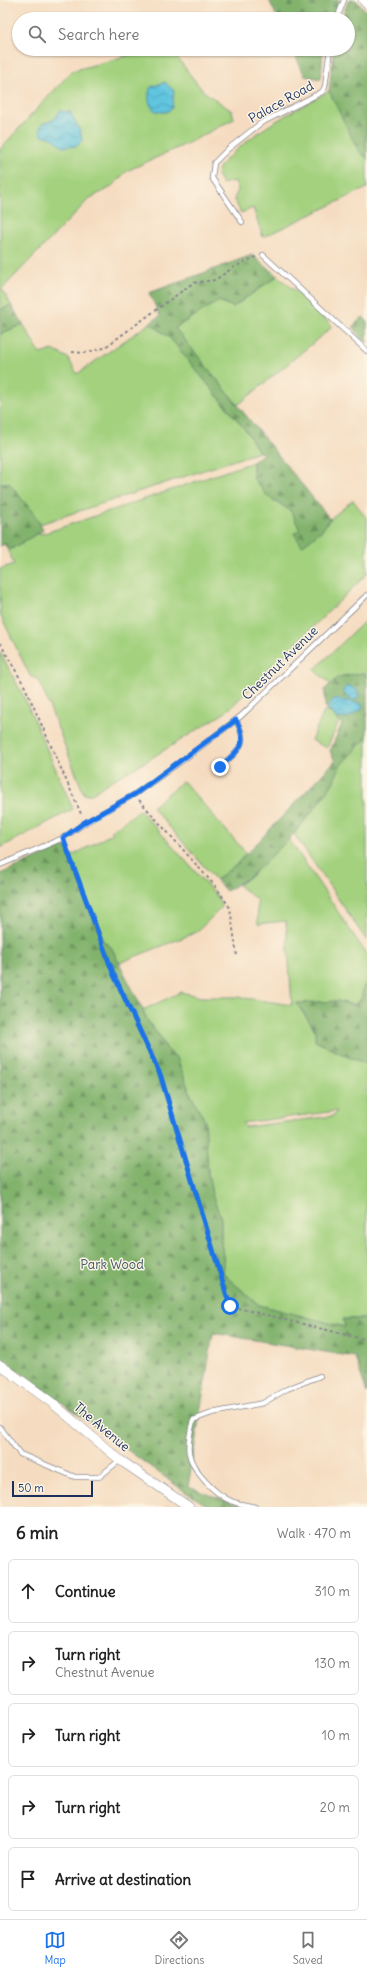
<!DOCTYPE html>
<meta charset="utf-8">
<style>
body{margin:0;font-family:Delius,sans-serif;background:#f2f2f2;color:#222}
.scale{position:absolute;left:12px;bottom:10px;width:81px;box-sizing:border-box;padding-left:4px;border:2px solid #1b2f5e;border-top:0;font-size:11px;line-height:14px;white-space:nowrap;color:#1b2f5e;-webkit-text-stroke:3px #fcf5e5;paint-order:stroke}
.stop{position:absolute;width:12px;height:12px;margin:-9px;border:3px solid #1a73e8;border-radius:50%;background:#fff}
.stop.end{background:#1a73e8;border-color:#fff;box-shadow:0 1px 4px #0008}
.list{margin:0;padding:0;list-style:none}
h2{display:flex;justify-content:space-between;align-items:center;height:52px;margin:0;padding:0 16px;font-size:17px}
h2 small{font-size:13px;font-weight:400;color:#767676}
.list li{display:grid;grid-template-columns:26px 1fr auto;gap:12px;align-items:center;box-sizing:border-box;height:64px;margin:0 8px 8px;padding:0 8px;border:1px solid #e0e0e0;border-radius:6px}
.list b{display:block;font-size:15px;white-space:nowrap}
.list p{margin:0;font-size:13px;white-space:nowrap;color:#767676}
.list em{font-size:13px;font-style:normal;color:#767676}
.icon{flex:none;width:22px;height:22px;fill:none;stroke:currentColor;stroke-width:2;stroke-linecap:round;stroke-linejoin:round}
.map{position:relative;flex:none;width:367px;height:1507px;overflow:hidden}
.search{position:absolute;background:#fff;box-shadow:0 1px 3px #0004;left:12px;right:12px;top:12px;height:44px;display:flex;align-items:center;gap:10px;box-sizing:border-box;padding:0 14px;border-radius:22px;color:#767676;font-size:15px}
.sheet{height:412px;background:#fff}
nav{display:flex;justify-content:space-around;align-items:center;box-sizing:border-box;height:56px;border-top:1px solid #e0e0e0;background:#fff;font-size:11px;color:#767676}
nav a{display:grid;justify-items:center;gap:2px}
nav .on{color:#1a73e8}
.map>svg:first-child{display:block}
.green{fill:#a3d17e;stroke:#5f806e;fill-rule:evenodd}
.forest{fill:url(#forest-firs);stroke:#4e7166}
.water{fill:url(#water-waves);stroke:#3e7a9e}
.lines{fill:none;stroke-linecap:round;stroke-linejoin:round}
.lane-casing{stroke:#88868f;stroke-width:6}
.street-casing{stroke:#88868f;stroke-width:10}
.path{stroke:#88868f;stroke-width:2;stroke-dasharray:3 3;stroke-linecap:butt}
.lane{stroke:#fff;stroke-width:4.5}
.street{stroke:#fff;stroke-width:9}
.route{stroke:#1a73e8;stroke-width:5}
.labels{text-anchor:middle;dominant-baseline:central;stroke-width:3;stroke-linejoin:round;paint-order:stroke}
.street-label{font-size:13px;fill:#1b2f5e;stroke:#fcf5e5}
.park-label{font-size:13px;fill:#3d5866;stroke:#fcf5e5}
</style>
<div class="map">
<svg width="367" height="1507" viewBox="0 0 367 1507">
<defs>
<pattern id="forest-firs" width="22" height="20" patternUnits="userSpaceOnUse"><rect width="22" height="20" fill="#82b36d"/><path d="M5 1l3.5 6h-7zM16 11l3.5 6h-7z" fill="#6a925d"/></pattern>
<pattern id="water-waves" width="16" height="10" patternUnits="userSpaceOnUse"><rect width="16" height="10" fill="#61c5df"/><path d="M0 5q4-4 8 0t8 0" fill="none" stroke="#4fa0b8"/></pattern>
</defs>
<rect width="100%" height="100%" fill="#fcf5e5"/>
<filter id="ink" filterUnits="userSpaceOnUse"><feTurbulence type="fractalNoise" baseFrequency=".025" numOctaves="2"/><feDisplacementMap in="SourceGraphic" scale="8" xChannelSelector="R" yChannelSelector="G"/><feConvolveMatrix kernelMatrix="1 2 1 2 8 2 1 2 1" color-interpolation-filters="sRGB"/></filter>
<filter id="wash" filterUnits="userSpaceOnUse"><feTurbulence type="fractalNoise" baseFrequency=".012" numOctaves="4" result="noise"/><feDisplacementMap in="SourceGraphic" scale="16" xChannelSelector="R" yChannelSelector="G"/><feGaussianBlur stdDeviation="0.9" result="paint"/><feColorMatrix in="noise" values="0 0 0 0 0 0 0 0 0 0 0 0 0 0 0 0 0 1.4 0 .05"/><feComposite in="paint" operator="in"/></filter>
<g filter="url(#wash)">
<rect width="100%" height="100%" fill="#f5dcc0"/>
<path class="green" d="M 151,49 L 165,49 L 172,51 L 203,91 L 232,111 L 234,119 L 186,144 L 127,171 L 110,188 L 90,198 L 2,289 L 11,305 L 0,310 L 0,149 L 72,71 Z
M 329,91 L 358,150 L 367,158 L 367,188 L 263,237 L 253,208 L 241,213 L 234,199 L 238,190 L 235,181 L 222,184 L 217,174 C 219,166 224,161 231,155 C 260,127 294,111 329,91 Z
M 277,276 L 307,300 L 330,324 L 331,328 L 238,405 L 175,328 L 216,300 L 233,307 Z
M 150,323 L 170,338 L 247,432 L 259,452 L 40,524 L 9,483 L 0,483 L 0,334 L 23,324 L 40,354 L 53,350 L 68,358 L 77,374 Z
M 253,462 L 253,477 L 267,496 L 291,511 L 300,530 L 294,534 L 322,530 L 330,519 L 353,500 L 367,519 L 367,574 L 226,712 L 145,762 L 109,782 L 92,794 L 84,794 L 39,680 L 30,676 L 0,614 L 0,569 L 14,564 L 8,551 L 36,534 L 45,533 Z
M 367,619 L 367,676 L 363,673 L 338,677 L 331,684 L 314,670 Z
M 0,652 L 25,699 L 73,809 L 0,848 Z
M 325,710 L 341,717 L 327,748 L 311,740 Z
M 367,737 L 367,941 L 294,834 L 322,799 L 334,781 L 339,766 Z
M 183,781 L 246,853 L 238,863 L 216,880 L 152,807 Z
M 140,810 L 217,896 L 222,907 L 197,932 L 119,963 L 111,947 L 103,941 L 70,857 L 113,833 L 111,831 Z
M 289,839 L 367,955 L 367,984 L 364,986 L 361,1000 L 353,1005 L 337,1001 L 297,1004 L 315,1030 L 346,1056 L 367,1064 L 367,1319 L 343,1319 L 346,1328 L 259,1305 L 223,1274 L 224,1264 L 221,1242 L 221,1218 L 212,1195 L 208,1173 L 205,1121 L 190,1093 L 177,1058 L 165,1048 L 161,1038 L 148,1022 L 143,1010 L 181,992 L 201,997 L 238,997 L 292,1005 L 286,921 L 258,924 L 257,900 L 238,885 L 251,876 L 263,864 L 262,857 L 269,857 ZM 337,1111 L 333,1116 L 246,1127 L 242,1123 Z"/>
<path class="forest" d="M 269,0 L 340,0 L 331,19 L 278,19 Z
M 349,0 L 356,0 L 367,12 L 367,158 L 358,150 L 329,91 L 334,49 L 348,49 L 348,19 L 341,19 Z
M 292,49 L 323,49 L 321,79 L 305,76 Z
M 252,255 L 277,276 L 233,307 L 219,301 L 175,328 L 330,519 L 322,530 L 302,546 L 294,533 L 300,530 L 291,511 L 267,496 L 253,477 L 253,462 L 264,453 L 259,452 L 247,432 L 170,338 L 150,323 L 160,316 L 149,293 Z
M 11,305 L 23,324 L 0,334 L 0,310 Z
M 363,317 L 367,321 L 367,343 L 360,336 L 353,326 Z
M 0,483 L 9,483 L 34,514 L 43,530 L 8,551 L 5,544 L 0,546 Z
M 363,673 L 367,676 L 367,737 L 340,766 L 334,781 L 322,799 L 289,839 L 251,876 L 226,891 L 216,880 L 238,863 L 335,761 L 330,751 L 342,724 L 325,707 L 325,689 L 338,677 Z
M 66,846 L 103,941 L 111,947 L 140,1004 L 148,1022 L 161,1038 L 165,1048 L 177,1058 L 190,1093 L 205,1121 L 208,1173 L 212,1195 L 221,1218 L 221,1242 L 224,1264 L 223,1274 L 259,1305 L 345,1327 L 343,1319 L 367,1319 L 367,1393 L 355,1357 L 213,1333 L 188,1487 L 244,1507 L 210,1507 L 187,1493 L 0,1358 L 0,874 Z
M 367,984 L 367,1064 L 346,1056 L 315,1041 L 315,1030 L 297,1003 L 337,1001 L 353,1005 L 361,1000 L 364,986 Z"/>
<path class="water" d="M 165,82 L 174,91 L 172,108 L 166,112 C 163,112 159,112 156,111 C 148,107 147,94 151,87 Z
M 60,111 L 70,112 C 75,121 81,130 82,140 L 77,146 L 63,147 L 53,138 L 41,135 L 40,129 L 42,124 L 55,119 Z
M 348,685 L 358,691 L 359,696 L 355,700 C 349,699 344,696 343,690 Z
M 334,699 L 360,703 L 363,705 L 362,709 L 348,718 L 336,718 L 327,707 Z"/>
</g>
<g filter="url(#ink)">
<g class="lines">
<g class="lane-casing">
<path id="lane" d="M 337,19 L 344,0
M 242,222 L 212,178 L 214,163 L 228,149 L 261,123 L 322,92 L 325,87 L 330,49
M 263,255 L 367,351
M 220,767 C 238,750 250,745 236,720
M 0,865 L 63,838 L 85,823 L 135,794 L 187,757 L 241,716 L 367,595
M 0,1427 L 20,1454 L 75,1477 L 99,1477 L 120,1460
M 255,1507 C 247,1505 238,1504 231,1501 C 215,1494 192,1471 189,1453 C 187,1442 191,1430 193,1420 L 212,1413 L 263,1403 L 287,1389 L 320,1376"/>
</g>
<g class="street-casing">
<path id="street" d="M 363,0 L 367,4
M 0,1365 L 51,1402 L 120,1460 L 189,1507"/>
</g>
<path class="path" d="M 72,352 L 84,353 L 104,348 L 193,283 L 215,280 L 234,267 L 256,257
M 0,643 L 25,687 L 82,816
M 139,800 L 216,887 L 230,908 L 237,956
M 66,845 L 113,973 L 160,1074 L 230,1306 L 367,1340"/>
<use href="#lane" class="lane"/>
<use href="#street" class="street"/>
</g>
</g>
<g class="lines" filter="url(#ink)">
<path class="route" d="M 220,767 C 238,750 250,745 236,720 L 135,794 L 85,822 L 63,838 L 113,973 L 160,1074 L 230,1306"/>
</g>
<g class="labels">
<g class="street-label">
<text transform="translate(281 102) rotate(-29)">Palace Road</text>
<text transform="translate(280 663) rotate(-44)">Chestnut Avenue</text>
<text transform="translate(102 1427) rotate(40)">The Avenue</text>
</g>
<g class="park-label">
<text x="112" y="1264">Park Wood</text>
</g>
</g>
</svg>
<div class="scale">50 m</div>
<div class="stop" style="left:230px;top:1306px"></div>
<div class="stop end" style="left:220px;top:767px"></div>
<div class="search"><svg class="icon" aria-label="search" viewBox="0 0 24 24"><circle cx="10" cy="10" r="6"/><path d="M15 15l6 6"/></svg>Search here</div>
</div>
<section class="sheet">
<h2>6 min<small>Walk · 470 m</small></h2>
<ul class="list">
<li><svg class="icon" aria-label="ahead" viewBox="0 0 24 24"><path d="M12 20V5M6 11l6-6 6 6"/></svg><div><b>Continue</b></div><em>310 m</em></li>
<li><svg class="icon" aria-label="right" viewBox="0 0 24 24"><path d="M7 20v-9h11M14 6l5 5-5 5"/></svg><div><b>Turn right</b><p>Chestnut Avenue</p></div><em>130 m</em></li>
<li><svg class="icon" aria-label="right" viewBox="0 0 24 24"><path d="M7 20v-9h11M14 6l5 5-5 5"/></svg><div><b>Turn right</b></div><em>10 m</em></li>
<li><svg class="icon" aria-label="right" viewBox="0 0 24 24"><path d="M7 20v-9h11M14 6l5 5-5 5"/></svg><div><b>Turn right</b></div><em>20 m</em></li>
<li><svg class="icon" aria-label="arrive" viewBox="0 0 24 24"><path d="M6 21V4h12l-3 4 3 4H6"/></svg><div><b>Arrive at destination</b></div></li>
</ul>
</section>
<nav>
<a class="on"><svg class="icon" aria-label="map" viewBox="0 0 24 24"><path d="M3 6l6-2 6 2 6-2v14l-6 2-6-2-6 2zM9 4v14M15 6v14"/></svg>Map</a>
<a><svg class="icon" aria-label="directions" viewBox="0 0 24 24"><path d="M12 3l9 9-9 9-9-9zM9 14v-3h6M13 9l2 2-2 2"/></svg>Directions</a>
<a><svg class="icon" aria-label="saved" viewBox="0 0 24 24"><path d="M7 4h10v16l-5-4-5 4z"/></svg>Saved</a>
</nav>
